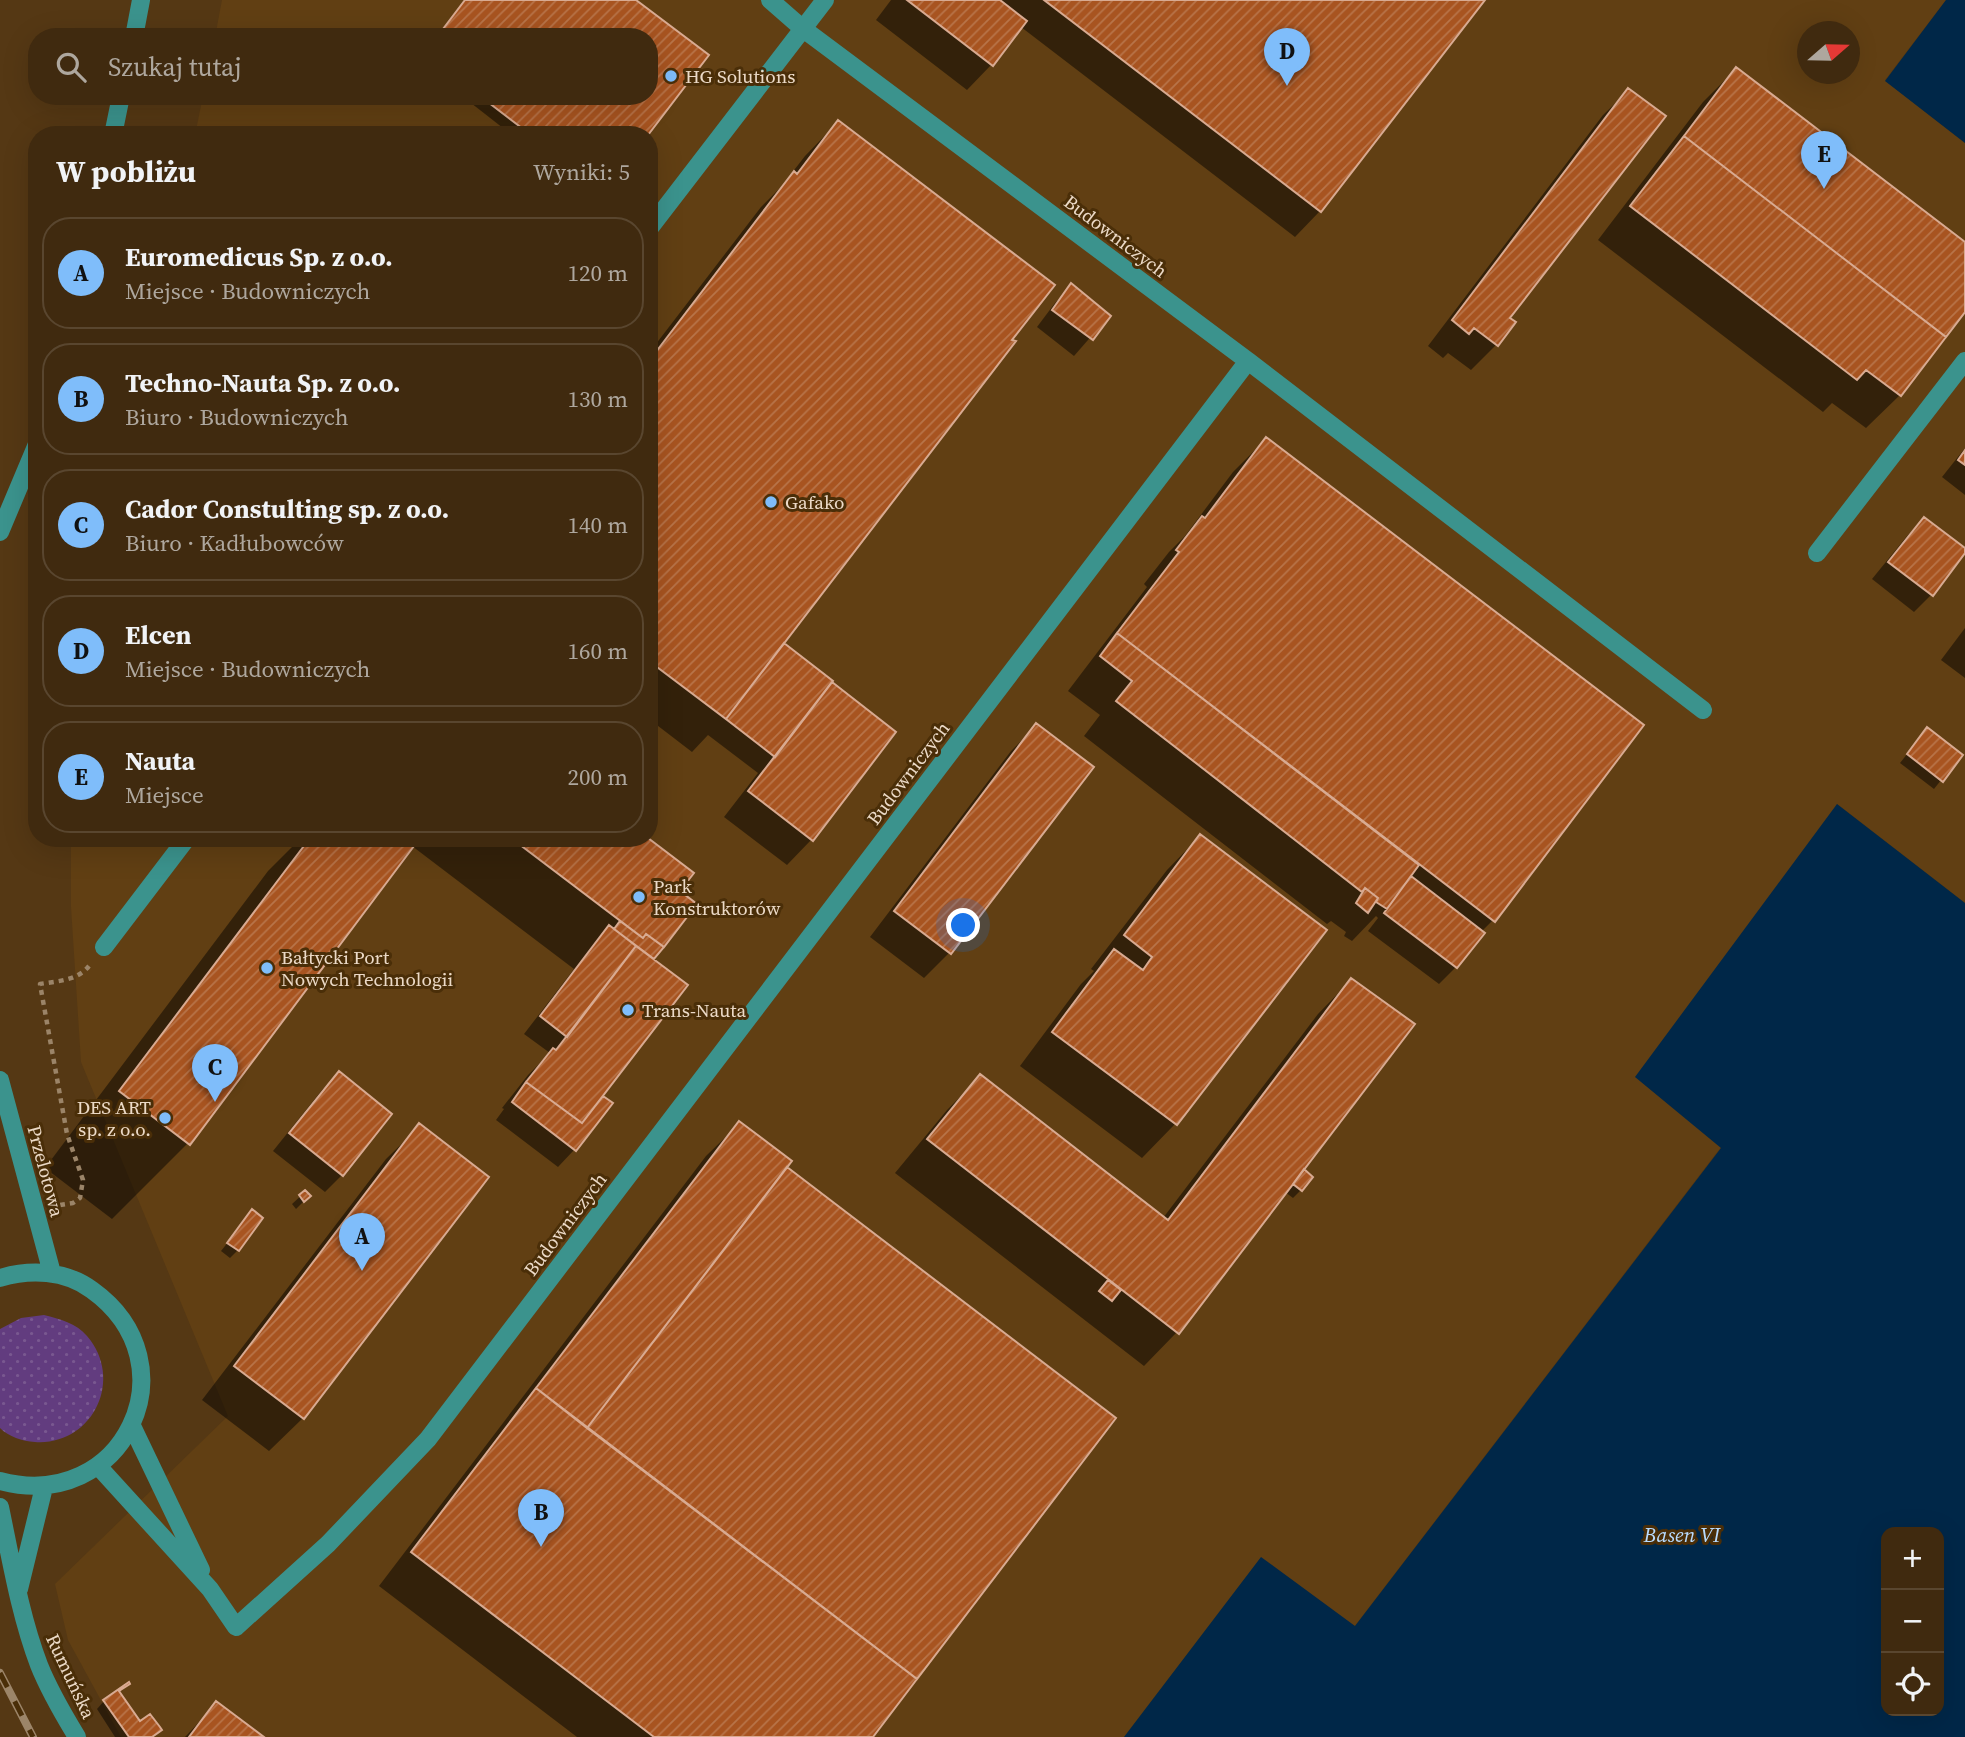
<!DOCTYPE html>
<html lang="pl">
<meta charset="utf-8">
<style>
body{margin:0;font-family:"Source Serif 4",serif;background:#4b361d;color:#f1f3f6}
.controls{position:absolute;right:21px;bottom:21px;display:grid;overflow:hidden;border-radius:14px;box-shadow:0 7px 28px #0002}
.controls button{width:63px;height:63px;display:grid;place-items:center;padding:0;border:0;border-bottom:2px solid #59462f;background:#402a0f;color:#f1f3f6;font:35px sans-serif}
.compass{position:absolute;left:1797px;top:21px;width:63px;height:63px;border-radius:50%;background:#402a0f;box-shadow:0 7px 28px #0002;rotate:70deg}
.you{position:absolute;left:964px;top:926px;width:24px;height:24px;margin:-18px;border:5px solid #fff;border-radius:50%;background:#1a73e8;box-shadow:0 0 0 10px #1a73e833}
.badge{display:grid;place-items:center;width:46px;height:46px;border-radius:50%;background:#7fbdfa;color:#111;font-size:23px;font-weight:700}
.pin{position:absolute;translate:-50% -58px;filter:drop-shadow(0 2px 4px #0008)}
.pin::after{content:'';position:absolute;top:37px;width:24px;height:21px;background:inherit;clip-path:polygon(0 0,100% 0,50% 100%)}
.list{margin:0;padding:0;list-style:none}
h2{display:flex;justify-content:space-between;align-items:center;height:91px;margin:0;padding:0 28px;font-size:30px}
h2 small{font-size:23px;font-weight:400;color:#aea79e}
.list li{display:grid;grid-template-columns:46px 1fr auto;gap:21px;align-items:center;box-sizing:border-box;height:112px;margin:0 14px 14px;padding:0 14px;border:2px solid #59462f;border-radius:28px}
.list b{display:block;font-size:26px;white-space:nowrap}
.list p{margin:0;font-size:23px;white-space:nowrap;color:#aea79e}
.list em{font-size:23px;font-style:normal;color:#aea79e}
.icon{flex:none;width:38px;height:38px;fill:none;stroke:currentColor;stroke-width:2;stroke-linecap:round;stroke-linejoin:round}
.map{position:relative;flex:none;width:1965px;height:1737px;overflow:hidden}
.search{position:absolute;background:#402a0f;box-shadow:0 7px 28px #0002;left:28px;top:28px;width:630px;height:77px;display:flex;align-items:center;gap:18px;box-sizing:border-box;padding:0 24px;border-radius:28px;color:#aea79e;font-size:26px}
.panel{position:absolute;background:#402a0f;box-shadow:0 7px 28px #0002;left:28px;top:126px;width:630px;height:721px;border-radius:28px}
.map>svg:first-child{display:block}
.built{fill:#613f13;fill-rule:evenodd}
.grass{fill:url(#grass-dots)}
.water{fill:#002748;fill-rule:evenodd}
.shadow{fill:#0007}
.building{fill:url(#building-hatch);stroke:#d8aa91;stroke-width:2}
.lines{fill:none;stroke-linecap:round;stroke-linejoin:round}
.path{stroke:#9b8468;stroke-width:4.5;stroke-dasharray:5 5;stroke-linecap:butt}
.minor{stroke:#3b938d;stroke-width:18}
.rail-casing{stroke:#9c8569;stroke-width:8}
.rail{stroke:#4a2e08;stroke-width:5;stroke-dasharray:16;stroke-linecap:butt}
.poi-dot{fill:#7fbdfa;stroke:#4a2e08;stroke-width:2.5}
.labels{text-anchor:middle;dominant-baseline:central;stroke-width:6;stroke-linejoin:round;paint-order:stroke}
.poi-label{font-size:19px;fill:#ecdac7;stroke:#4a2e08;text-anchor:start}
.street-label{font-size:19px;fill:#ecdac7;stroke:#4a2e08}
.water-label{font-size:21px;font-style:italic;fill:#b7dbff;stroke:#4a2e08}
</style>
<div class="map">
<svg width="1965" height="1737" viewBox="0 0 1965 1737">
<defs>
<pattern id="grass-dots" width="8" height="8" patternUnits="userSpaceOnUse" patternTransform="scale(1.75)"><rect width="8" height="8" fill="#623c7f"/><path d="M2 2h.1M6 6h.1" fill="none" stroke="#795890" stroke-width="1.8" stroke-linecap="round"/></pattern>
<pattern id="building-hatch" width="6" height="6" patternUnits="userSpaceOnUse" patternTransform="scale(1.75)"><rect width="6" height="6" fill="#a85420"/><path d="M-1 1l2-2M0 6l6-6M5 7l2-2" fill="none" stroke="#b87449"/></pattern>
</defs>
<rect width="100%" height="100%" fill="#553814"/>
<path class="built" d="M 222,0 L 1946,0 L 1885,80 L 1965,143 L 1965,903 L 1837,804 L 1721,1147 L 1354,1627 L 1261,1558 L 1124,1737 L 121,1737 L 68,1640 L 55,1584 L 228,1416 L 81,1062 L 71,907 L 71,838 L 649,838 L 649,135 L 195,135 L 203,96 L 649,96 L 649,37 L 215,37 ZM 1808,32 L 1850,32 L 1850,74 L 1808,74 Z"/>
<path class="grass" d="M 44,1315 C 60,1319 76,1323 87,1336 C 125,1380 92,1446 35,1442 C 22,1441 9,1437 0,1428 L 0,1329 L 21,1318 Z"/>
<path class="water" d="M 1946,0 L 1965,0 L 1965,143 L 1885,81 Z
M 1837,804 L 1965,903 L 1965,1737 L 1124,1737 L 1261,1557 L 1355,1626 L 1721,1148 L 1635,1077 ZM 1939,1532 L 1939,1711 L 1886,1711 L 1886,1532 Z"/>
<path class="shadow" d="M 465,0 L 633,0 L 706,56 L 646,135 L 512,135 L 462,96 L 649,96 L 649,37 L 437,37 Z
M 891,0 L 1483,0 L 1320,211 L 1295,237 L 1021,27 L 992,64 L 967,90 L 876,20 Z
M 1736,69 L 1965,244 L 1965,309 L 1900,395 L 1866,428 L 1832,403 L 1823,412 L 1598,240 L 1703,102 Z
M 1629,90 L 1508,318 L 1514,323 L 1496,345 L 1471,370 L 1448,353 L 1443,358 L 1428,346 L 1603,115 Z
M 838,122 L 1009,340 L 782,644 L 812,839 L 787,865 L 724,817 L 758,773 L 708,735 L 692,752 L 649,719 L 649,353 L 761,207 L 781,187 L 805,156 Z
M 1071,286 L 1109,316 L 1074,356 L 1037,327 L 1055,303 Z
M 1266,439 L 1493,920 L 1481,932 L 1456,967 L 1439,984 L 1368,931 L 1378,918 L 1376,916 L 1352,941 L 1344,936 L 1346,932 L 1331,921 L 1327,924 L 1084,736 L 1100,715 L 1068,691 L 1147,587 L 1144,584 L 1169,552 L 1185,536 L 1233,472 Z
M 1965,448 L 1965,495 L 1942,477 Z
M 1924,519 L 1965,550 L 1931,595 L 1914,612 L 1872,579 L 1907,536 Z
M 1965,628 L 1965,678 L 1941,660 Z
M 1036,726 L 949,953 L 924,978 L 870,937 L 1011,751 Z
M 1927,729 L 1961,755 L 1934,789 L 1900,763 Z
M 1200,836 L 1325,931 L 1175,1124 L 1142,1158 L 1020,1066 L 1081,984 L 1094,971 L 1091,969 L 1167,870 Z
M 301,838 L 645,838 L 678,891 L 662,947 L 651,960 L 596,1102 L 610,1104 L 574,1150 L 558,1167 L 496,1120 L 504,1109 L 502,1108 L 528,1075 L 550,1053 L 524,1034 L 574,969 L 412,846 L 188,1143 L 112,1219 L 45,1168 L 268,871 Z
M 1351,980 L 1298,1175 L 1301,1190 L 1293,1198 L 1285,1192 L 1177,1332 L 1144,1366 L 895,1173 L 947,1110 L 981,1076 L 1163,1218 L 1318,1014 Z
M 339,1073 L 390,1114 L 342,1175 L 325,1192 L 273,1151 L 322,1090 Z
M 740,1123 L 786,1167 L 871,1737 L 577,1737 L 379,1586 L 706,1156 Z
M 420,1126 L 303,1418 L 269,1451 L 202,1400 L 386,1159 Z
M 305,1192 L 309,1196 L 296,1209 L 292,1204 Z
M 252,1212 L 238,1250 L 230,1258 L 221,1251 Z
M 104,1701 L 139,1724 L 159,1730 L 153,1737 L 115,1737 L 97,1709 Z
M 216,1704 L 261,1737 L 185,1737 Z"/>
<path class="building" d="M 465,0 L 636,0 L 709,55 L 648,135 L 531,135 L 480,96 L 649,96 L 649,37 L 437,37 Z
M 907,0 L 1000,0 L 1027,21 L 993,66 Z
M 1044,0 L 1485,0 L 1321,212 Z
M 1736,67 L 1965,242 L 1965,312 L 1946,337 L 1684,136 Z
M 1628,88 L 1666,116 L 1510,318 L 1516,322 L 1498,346 L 1474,328 L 1469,334 L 1452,320 Z
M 838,120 L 1055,285 L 1012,340 L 1016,341 L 726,719 L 649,661 L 649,361 L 794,171 L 797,174 Z
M 1684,136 L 1946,337 L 1901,396 L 1866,370 L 1857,380 L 1630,206 Z
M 1071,283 L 1111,316 L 1093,340 L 1052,310 Z
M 1266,437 L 1644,725 L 1495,922 L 1117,633 L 1179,552 L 1176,550 L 1202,516 L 1205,518 Z
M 1965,450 L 1965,465 L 1958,460 Z
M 1924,517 L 1965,548 L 1965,553 L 1933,596 L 1888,562 Z
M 1117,633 L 1419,865 L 1387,909 L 1376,902 L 1378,898 L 1365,888 L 1362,892 L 1116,701 L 1132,681 L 1100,656 Z
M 784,643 L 833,681 L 775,757 L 726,719 Z
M 832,682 L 896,732 L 813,841 L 748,791 Z
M 1036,723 L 1094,767 L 951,954 L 894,911 Z
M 1927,727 L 1963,755 L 1943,782 L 1907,754 Z
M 1200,834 L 1327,930 L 1177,1125 L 1052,1032 L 1114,949 L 1143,970 L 1152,957 L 1124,935 Z
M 310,838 L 404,838 L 414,846 L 190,1145 L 119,1091 Z
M 511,838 L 648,838 L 694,873 L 680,891 L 697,904 L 664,947 L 646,934 L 643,938 Z
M 1411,876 L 1485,933 L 1457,968 L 1384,913 Z
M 1365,888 L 1378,898 L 1368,913 L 1356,903 Z
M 620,921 L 643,938 L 646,934 L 664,947 L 654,959 L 614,929 Z
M 609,925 L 636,946 L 567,1037 L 540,1016 Z
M 636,946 L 688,985 L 582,1123 L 526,1082 L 553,1048 L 556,1050 Z
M 1351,978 L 1415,1024 L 1179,1334 L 927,1139 L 980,1074 L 1168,1220 Z
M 339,1071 L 392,1114 L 343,1176 L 289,1133 Z
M 526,1082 L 582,1123 L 603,1096 L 613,1103 L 576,1151 L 512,1102 Z
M 739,1121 L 792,1161 L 587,1428 L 536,1388 Z
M 419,1123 L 489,1177 L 304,1419 L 234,1366 Z
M 787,1167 L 1116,1418 L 917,1679 L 587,1428 Z
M 1304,1169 L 1313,1177 L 1302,1191 L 1293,1184 Z
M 305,1190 L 311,1196 L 304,1202 L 299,1195 Z
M 252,1209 L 263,1218 L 239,1251 L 227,1243 Z
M 1108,1280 L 1121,1290 L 1112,1301 L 1099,1291 Z
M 536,1388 L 917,1679 L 873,1737 L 654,1737 L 411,1552 Z
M 129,1682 L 130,1684 L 119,1691 L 140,1721 L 150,1714 L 160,1727 L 162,1730 L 152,1737 L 129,1737 L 103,1700 Z
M 216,1701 L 264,1737 L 189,1737 Z"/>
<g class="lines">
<path class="path" d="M 60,1205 L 73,1203 L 80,1198 L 83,1180 L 67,1134 L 40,984 C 57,981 77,981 89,966"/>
<path class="minor" d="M 134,37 L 141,0
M 113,135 L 121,96
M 649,229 L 825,0
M 1248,361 L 1703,710
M 0,532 L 37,444
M 1817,553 L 1965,361
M 104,947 L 187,838
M 0,1080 L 52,1273
M 0,1278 C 30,1269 65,1270 92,1290 C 195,1364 123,1514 0,1481
M 132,1426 L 201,1570
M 98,1466 L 210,1589 L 236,1627 L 328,1544 L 428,1439 L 1248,361 L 802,28 L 770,0
M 0,1507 C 11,1560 20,1615 39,1665 C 49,1690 63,1714 77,1737
M 19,1589 L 44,1487"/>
<g class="rail-casing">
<path id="rail" d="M 0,1673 L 33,1737"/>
</g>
<use href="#rail" class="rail"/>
</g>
<g class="poi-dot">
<circle cx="671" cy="76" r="7"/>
<circle cx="771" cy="502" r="7"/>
<circle cx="639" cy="897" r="7"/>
<circle cx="267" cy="968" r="7"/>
<circle cx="628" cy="1010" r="7"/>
<circle cx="165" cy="1118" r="7"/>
</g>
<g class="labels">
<g class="poi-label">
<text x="685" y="76">HG Solutions</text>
<text x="785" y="502">Gafako</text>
<text x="653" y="886">Park<tspan x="653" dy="22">Konstruktorów</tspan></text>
<text x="281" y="957">Bałtycki Port<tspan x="281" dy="22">Nowych Technologii</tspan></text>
<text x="642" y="1010">Trans-Nauta</text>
<text x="151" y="1107" text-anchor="end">DES ART<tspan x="151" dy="22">sp. z o.o.</tspan></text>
</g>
<g class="street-label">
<text transform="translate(1116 236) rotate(37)">Budowniczych</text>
<text transform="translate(908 773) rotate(-53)">Budowniczych</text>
<text transform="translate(46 1171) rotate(75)">Przelotowa</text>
<text transform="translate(565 1224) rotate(-53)">Budowniczych</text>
<text transform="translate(71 1676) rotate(65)">Rumuńska</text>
</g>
<g class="water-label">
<text x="1682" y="1534">Basen VI</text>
</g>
</g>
</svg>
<div class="controls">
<button>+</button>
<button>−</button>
<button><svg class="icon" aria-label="locate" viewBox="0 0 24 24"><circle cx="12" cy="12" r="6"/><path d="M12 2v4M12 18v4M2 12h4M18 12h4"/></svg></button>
</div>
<svg class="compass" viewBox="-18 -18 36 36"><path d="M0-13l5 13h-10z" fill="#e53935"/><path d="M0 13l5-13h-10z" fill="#aea79e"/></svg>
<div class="you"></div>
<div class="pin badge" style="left:362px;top:1271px">A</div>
<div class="pin badge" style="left:541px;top:1547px">B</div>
<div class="pin badge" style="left:215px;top:1102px">C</div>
<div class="pin badge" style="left:1287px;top:86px">D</div>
<div class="pin badge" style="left:1824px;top:189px">E</div>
<div class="search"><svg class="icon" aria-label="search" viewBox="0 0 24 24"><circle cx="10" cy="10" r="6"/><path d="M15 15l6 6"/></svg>Szukaj tutaj</div>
<section class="panel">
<h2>W pobliżu<small>Wyniki: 5</small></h2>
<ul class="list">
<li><span class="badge">A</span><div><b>Euromedicus Sp. z o.o.</b><p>Miejsce · Budowniczych</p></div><em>120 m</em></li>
<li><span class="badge">B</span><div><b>Techno-Nauta Sp. z o.o.</b><p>Biuro · Budowniczych</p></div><em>130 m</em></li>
<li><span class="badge">C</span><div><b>Cador Constulting sp. z o.o.</b><p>Biuro · Kadłubowców</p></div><em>140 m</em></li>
<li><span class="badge">D</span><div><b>Elcen</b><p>Miejsce · Budowniczych</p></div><em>160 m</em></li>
<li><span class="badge">E</span><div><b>Nauta</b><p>Miejsce</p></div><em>200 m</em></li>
</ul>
</section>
</div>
